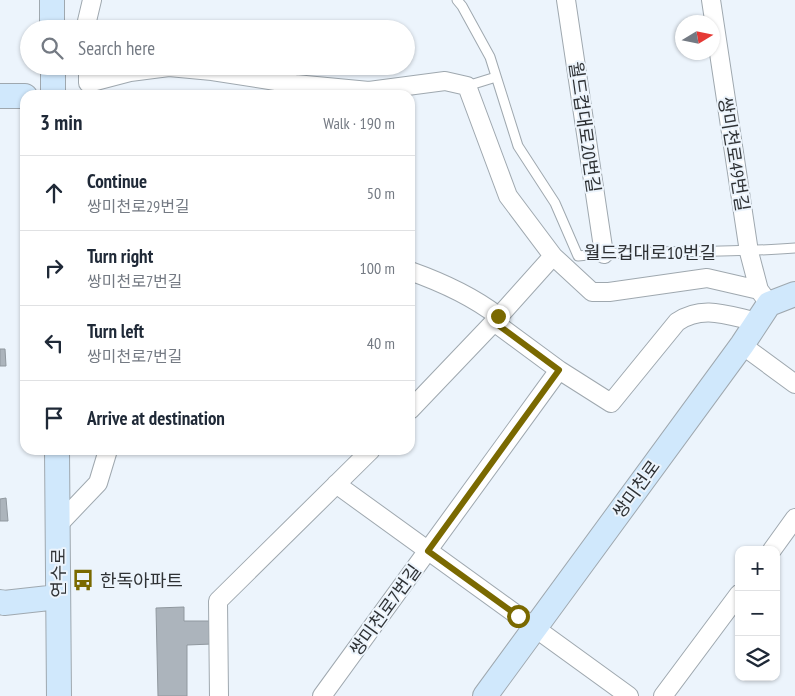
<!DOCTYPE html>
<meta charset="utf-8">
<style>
body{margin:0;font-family:"PT Sans Narrow","Noto Sans KR",sans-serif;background:#f6f6f7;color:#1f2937}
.controls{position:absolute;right:15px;bottom:15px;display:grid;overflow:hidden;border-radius:10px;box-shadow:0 1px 4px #0004}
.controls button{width:45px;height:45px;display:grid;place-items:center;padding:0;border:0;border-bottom:1px solid #e0e1e3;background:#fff;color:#1f2937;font:25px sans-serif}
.compass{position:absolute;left:675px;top:15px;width:45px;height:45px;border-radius:50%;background:#fff;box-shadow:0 1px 4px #0004;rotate:80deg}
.stop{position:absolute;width:15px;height:15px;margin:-11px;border:4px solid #7a6900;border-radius:50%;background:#fff}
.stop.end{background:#7a6900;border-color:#fff;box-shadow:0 1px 5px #0008}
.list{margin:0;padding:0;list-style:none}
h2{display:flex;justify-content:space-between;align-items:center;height:65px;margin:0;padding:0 20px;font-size:21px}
h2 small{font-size:16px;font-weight:400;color:#747a83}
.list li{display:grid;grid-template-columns:32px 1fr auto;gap:15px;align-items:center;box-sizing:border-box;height:75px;padding:0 20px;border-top:1px solid #e0e1e3}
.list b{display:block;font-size:19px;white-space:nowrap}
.list p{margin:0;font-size:16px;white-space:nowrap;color:#747a83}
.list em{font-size:16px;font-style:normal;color:#747a83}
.icon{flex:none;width:28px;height:28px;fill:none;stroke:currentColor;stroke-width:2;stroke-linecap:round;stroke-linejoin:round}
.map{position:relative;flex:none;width:795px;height:696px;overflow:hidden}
.search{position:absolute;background:#fff;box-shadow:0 1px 4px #0004;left:20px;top:20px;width:395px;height:55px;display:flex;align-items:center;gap:12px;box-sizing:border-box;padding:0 18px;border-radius:28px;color:#747a83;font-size:19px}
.panel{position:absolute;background:#fff;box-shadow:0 1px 4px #0004;left:20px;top:90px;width:395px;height:365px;border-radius:15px}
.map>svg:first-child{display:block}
.building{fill:#acb4bc;stroke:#90989f}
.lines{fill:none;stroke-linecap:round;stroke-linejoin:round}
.lane-casing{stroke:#9fa8af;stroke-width:11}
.street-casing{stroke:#9fa8af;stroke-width:20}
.secondary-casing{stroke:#9fa8af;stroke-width:26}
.lane{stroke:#fff;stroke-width:9}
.street{stroke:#fff;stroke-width:18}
.secondary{stroke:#d0e8fc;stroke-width:24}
.route{stroke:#7a6900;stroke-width:6}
.labels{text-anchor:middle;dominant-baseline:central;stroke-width:4;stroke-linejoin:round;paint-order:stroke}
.street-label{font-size:18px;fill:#2f3235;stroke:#ecf4fc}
.poi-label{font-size:18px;fill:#2f3235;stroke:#ecf4fc;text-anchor:start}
</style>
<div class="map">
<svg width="795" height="696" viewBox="0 0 795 696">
<rect width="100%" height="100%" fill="#ecf4fc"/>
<path class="building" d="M 0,349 L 5,349 L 6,366 L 0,366 Z
M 6,498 L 8,521 L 0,521 L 0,499 Z
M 184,607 L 184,621 L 212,621 L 212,644 L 187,645 L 187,696 L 158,696 L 156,608 Z"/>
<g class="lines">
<g class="lane-casing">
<path id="lane" d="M 457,0 L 462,6 L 490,57 L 518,146 L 555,203 L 578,256 C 650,249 723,254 795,248
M 467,86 L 496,77"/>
</g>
<g class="street-casing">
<path id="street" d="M 566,0 L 604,254
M 711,0 L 749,252 L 759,290 L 765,298
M 87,29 L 87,21 L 92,0
M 88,66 L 88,83 L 130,72 L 169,67 L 212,71 L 295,84 L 369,91 L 445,81 L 467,86 L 508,196 L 553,256 L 592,292 L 609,292 L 707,278 L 759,290
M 410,271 C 441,282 472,296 498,316
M 742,345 L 795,384
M 559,370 L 611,403 L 677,322 C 703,304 729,316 758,322
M 410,410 L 494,322 L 553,256
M 336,484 L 629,696
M 58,525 L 98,483 L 108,450
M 772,550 L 795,518
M 219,696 L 218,601 L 371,450
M 322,696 L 559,370 L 494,322
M 663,696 L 739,594"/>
</g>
<g class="secondary-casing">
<path id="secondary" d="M 52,0 L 52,29
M 53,66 L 53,95
M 0,96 L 25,96
M 57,450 L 59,696
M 0,602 L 4,603 L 58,597
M 485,696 L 742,345 L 769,304 L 795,294"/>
</g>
<use href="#lane" class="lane"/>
<use href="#street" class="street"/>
<use href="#secondary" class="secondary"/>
</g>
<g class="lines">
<path class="route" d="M 498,316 L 494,322 L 559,370 L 428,551 L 518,616"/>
</g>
<defs>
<g id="bus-bare" transform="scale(1.725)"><path d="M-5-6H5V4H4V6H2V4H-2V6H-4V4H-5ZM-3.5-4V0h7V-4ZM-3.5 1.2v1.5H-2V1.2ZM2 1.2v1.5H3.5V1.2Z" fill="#7a6900" stroke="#ecf4fc" stroke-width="2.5" paint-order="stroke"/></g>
</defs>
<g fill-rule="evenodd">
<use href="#bus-bare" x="83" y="580"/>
</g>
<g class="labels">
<g class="street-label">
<text transform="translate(585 127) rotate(82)">월드컵대로20번길</text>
<text transform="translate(734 154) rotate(81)">쌍미천로49번길</text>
<text x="650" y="252">월드컵대로10번길</text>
<text transform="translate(636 489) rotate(-54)">쌍미천로</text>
<text transform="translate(58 573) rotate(-90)">연수로</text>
<text transform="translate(385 610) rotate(-54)">쌍미천로7번길</text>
</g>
<g class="poi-label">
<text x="100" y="580">한독아파트</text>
</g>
</g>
</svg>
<div class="controls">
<button>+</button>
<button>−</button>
<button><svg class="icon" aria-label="layers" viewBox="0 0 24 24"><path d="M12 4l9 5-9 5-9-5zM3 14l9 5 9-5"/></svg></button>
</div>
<svg class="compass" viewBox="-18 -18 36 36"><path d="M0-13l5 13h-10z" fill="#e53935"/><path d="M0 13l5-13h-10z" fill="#747a83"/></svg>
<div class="stop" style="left:518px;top:616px"></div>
<div class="stop end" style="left:498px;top:316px"></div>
<div class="search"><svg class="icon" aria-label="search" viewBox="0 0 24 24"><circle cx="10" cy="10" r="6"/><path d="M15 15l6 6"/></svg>Search here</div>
<section class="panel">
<h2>3 min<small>Walk · 190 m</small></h2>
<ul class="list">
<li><svg class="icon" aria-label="ahead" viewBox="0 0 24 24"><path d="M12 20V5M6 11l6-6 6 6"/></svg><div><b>Continue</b><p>쌍미천로29번길</p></div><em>50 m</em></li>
<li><svg class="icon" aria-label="right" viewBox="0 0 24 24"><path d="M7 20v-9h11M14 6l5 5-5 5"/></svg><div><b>Turn right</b><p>쌍미천로7번길</p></div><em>100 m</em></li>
<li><svg class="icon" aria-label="left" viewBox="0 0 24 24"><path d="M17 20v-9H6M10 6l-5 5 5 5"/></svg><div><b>Turn left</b><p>쌍미천로7번길</p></div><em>40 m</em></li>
<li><svg class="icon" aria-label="arrive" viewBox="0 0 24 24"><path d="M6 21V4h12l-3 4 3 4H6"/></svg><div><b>Arrive at destination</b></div></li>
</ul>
</section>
</div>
